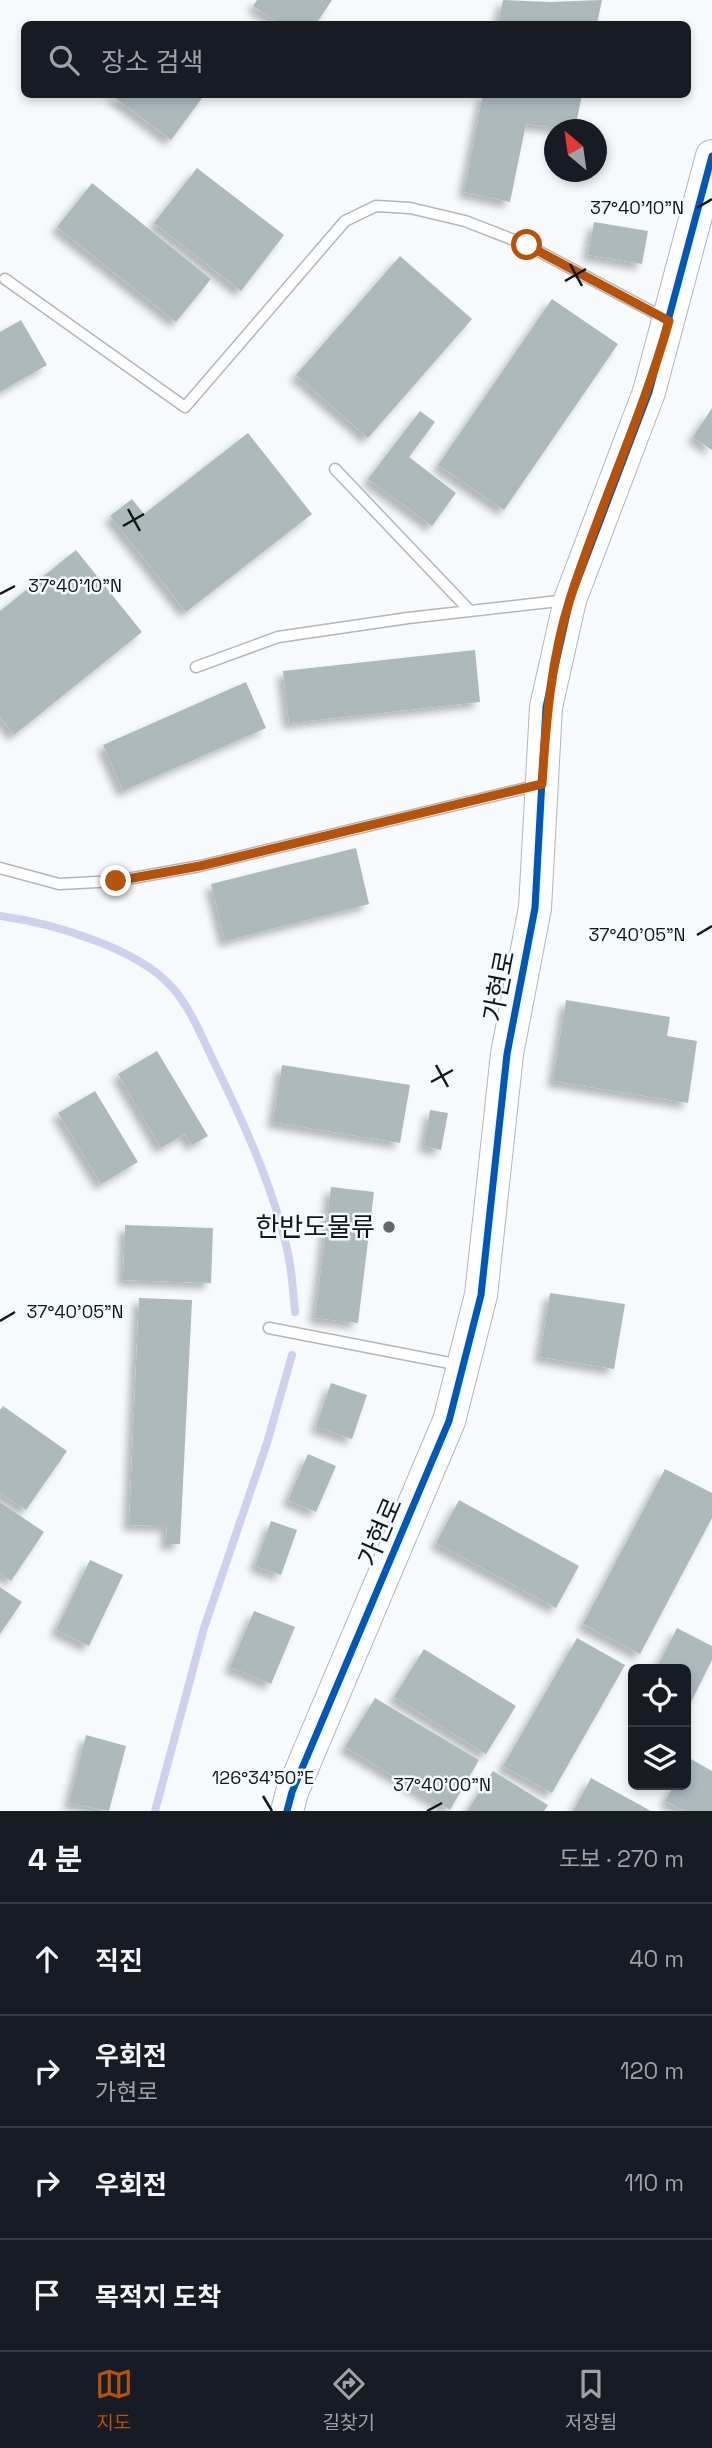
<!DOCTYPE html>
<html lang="ko">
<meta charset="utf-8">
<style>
body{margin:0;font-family:"Space Grotesk","Noto Sans KR",sans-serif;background:#20242c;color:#f1f3f6}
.controls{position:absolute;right:21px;bottom:21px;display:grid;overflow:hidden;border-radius:10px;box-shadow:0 4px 10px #0003}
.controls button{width:63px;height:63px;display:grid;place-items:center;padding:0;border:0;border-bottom:2px solid #363941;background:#171b24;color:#f1f3f6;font:35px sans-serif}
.compass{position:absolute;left:544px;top:119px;width:63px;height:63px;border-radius:50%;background:#171b24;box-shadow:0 4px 10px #0003;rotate:331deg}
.stop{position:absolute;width:21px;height:21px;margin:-16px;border:5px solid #b45309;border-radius:50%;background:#fff}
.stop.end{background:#b45309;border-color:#fff;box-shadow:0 2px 7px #0008}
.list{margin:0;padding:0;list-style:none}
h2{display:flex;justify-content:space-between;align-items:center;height:91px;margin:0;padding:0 28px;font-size:30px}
h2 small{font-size:23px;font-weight:400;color:#9ea1a6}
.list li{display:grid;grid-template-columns:46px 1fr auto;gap:21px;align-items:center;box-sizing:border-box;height:112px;padding:0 28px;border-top:2px solid #363941}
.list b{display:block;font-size:26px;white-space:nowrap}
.list p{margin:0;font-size:23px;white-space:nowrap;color:#9ea1a6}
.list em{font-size:23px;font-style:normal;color:#9ea1a6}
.icon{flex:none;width:38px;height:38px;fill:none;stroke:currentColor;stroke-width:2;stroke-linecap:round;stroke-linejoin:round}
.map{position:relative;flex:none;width:712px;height:1811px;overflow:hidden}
.search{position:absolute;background:#171b24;box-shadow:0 4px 10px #0003;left:21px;right:21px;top:21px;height:77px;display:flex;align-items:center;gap:18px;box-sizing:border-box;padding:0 24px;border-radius:10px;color:#9ea1a6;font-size:26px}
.sheet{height:539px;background:#171b24}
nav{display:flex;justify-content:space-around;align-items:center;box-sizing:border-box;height:98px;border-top:2px solid #363941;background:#171b24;font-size:19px;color:#9ea1a6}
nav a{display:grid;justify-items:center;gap:4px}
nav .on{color:#b45309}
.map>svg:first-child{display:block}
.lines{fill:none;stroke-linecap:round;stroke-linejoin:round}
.stream{stroke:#cdd1ed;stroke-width:8}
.building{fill:#adbabc;filter:url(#shadow)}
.lane-casing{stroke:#b2b6b8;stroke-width:13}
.secondary-casing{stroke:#b2b6b8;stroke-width:34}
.lane{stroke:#fefeff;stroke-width:10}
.secondary{stroke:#fefeff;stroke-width:32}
.cycleway-casing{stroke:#f3fbff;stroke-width:11}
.cycleway{stroke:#0057b8;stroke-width:7}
.route{stroke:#b45309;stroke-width:9}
.ticks{fill:none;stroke:#121719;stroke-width:2.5}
.poi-dot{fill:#626668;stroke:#f3fbff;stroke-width:2.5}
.labels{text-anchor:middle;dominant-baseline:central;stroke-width:5;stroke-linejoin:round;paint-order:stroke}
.street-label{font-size:26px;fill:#121719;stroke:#f3fbff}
.poi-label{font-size:26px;fill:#121719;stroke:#f3fbff;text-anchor:end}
.ticks-label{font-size:18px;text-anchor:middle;fill:#121719;stroke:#f3fbff;stroke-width:5;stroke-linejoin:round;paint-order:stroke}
</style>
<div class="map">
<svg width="712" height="1811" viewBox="0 0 712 1811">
<defs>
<filter id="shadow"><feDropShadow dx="-6" dy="6" stdDeviation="3.5" flood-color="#0004"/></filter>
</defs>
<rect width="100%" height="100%" fill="#f6fafc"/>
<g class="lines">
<path class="stream" d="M 0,916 C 51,923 135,947 171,986 C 190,1007 201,1035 213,1060 C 242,1119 272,1184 287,1249 C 292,1269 293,1291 295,1312
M 155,1811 L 204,1628 L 267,1443 L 292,1355"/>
</g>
<path class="building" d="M 257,0 L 332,0 L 316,24 L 280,24 L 253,6 Z
M 503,0 L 550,2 L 602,0 L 597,24 L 498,24 Z
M 110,94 L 205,94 L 171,140 Z
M 483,94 L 582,94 L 575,130 L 526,124 L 510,202 L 464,192 Z
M 197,168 L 284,235 L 241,291 L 154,223 Z
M 92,183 L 211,279 L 176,322 L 57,227 Z
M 594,222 L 648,231 L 642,264 L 588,255 Z
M 400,256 L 472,319 L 368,438 L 296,375 Z
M 552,299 L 618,344 L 504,510 L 438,465 Z
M 21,320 L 47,365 L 0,392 L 0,332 Z
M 712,408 L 712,450 L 693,437 Z
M 420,411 L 435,422 L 409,457 L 456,493 L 432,526 L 368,479 Z
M 248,433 L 312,514 L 186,612 L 110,516 L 132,499 L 144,514 Z
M 76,550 L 142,632 L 14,735 L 0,717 L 0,611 Z
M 475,650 L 480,702 L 289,723 L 283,671 Z
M 246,682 L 266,728 L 123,791 L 103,745 Z
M 356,848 L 369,904 L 225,941 L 211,884 Z
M 566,1000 L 670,1017 L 667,1036 L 697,1041 L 688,1103 L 553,1081 Z
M 157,1051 L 208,1136 L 192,1145 L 185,1134 L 161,1148 L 118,1074 Z
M 282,1065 L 410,1085 L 400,1143 L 273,1122 Z
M 95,1091 L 138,1162 L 101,1184 L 58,1113 Z
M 430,1110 L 448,1113 L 441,1150 L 424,1146 Z
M 331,1187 L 374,1192 L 358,1323 L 315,1318 Z
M 125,1225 L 213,1228 L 211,1283 L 123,1280 Z
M 550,1293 L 625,1304 L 614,1369 L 540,1357 Z
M 139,1298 L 192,1300 L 180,1544 L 166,1544 L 167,1526 L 129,1525 Z
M 331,1383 L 367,1395 L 352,1439 L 316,1427 Z
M 3,1406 L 67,1451 L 26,1510 L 0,1493 L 0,1410 Z
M 308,1454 L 336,1466 L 316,1512 L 288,1500 Z
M 665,1469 L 712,1493 L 712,1518 L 640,1654 L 583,1624 Z
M 459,1500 L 579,1566 L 556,1608 L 436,1543 Z
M 0,1502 L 44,1532 L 11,1581 L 0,1573 Z
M 271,1521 L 297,1530 L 281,1575 L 255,1566 Z
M 90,1560 L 123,1575 L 89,1646 L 56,1630 Z
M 0,1587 L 22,1602 L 0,1634 Z
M 254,1611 L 295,1627 L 271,1684 L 230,1667 Z
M 677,1628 L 712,1646 L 712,1660 L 686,1712 L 686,1669 L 656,1669 Z
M 577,1638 L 625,1665 L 552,1793 L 503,1766 Z
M 424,1649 L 516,1706 L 486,1754 L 394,1697 Z
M 375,1698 L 479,1760 L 450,1810 L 345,1747 Z
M 86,1735 L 126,1746 L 109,1811 L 69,1803 Z
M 689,1758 L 712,1771 L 712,1811 L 684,1811 L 665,1801 L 674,1785 L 686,1785 L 686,1764 Z
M 493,1771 L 548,1805 L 544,1811 L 467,1811 Z
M 591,1778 L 651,1811 L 573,1811 Z"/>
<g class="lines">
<g class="lane-casing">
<path id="lane" d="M 5,279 L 185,407 L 345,221 L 376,206 L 410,208 L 465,221 L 527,245 L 664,318
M 335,469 L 470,611
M 196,667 L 278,637 L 408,618 L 567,600
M 0,868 L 59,884 L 116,881 L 200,866 L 539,785
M 269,1328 L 460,1365"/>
</g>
<g class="secondary-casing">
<path id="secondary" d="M 287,1811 L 292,1792 L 449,1421 L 481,1295 L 507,1054 L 535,908 L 546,707 L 570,600 L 649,392 L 712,156"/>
</g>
<use href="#lane" class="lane"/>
<use href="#secondary" class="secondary"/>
<g class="cycleway-casing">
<path id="cycleway" d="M 287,1811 L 292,1792 L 449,1421 L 481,1295 L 507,1054 L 535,908 L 546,707 L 570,600 L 649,392 L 712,156"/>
</g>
<use href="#cycleway" class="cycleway"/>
</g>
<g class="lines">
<path class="route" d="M 116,881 L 200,866 L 542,784 C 546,722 551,659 570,599 C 600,505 642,417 669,321 L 527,245"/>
</g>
<path class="ticks" d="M 697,208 L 712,199M 570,264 L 582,286M 565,281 L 586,269M 128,509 L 140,531M 123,526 L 144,514M 0,594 L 15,586M 697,935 L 712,926M 436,1065 L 448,1087M 431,1082 L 453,1070M 0,1321 L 15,1312M 263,1796 L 272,1811M 427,1811 L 442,1803"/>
<circle class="poi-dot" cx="389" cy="1227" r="7"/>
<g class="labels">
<g class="street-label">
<text transform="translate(499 986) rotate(-79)">가현로</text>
<text transform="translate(380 1532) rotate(-67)">가현로</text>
</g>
<g class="poi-label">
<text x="375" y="1227">한반도물류</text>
</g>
</g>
<g class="ticks-label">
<text x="637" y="214">37°40'10"N</text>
<text x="75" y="592">37°40'10"N</text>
<text x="637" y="941">37°40'05"N</text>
<text x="75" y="1318">37°40'05"N</text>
<text x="263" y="1784">126°34'50"E</text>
<text x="442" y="1791">37°40'00"N</text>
</g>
</svg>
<div class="controls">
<button><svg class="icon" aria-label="locate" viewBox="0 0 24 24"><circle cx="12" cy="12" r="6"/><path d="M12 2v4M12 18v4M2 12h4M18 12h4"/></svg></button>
<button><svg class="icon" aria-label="layers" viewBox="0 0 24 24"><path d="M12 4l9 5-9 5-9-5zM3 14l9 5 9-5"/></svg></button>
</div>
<svg class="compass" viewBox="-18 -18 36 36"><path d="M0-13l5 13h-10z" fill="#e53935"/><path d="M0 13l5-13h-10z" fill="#9ea1a6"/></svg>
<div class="stop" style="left:527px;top:245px"></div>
<div class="stop end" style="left:116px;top:881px"></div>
<div class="search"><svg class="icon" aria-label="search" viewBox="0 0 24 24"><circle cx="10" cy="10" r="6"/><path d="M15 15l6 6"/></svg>장소 검색</div>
</div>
<section class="sheet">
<h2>4 분<small>도보 · 270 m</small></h2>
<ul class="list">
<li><svg class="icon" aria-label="ahead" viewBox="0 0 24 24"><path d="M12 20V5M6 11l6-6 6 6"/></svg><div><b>직진</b></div><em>40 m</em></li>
<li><svg class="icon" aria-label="right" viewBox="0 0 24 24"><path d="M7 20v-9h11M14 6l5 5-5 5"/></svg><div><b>우회전</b><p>가현로</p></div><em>120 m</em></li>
<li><svg class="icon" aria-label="right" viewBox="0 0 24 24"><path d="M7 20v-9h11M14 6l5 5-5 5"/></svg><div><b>우회전</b></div><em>110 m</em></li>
<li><svg class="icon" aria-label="arrive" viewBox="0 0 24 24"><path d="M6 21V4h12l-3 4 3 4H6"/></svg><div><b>목적지 도착</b></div></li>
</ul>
</section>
<nav>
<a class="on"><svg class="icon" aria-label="map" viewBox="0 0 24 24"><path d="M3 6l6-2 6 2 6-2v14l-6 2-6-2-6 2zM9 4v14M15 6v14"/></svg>지도</a>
<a><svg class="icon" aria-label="directions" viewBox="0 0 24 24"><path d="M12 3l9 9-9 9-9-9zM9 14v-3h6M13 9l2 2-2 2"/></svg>길찾기</a>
<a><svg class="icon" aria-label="saved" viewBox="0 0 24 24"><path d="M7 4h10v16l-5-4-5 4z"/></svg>저장됨</a>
</nav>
